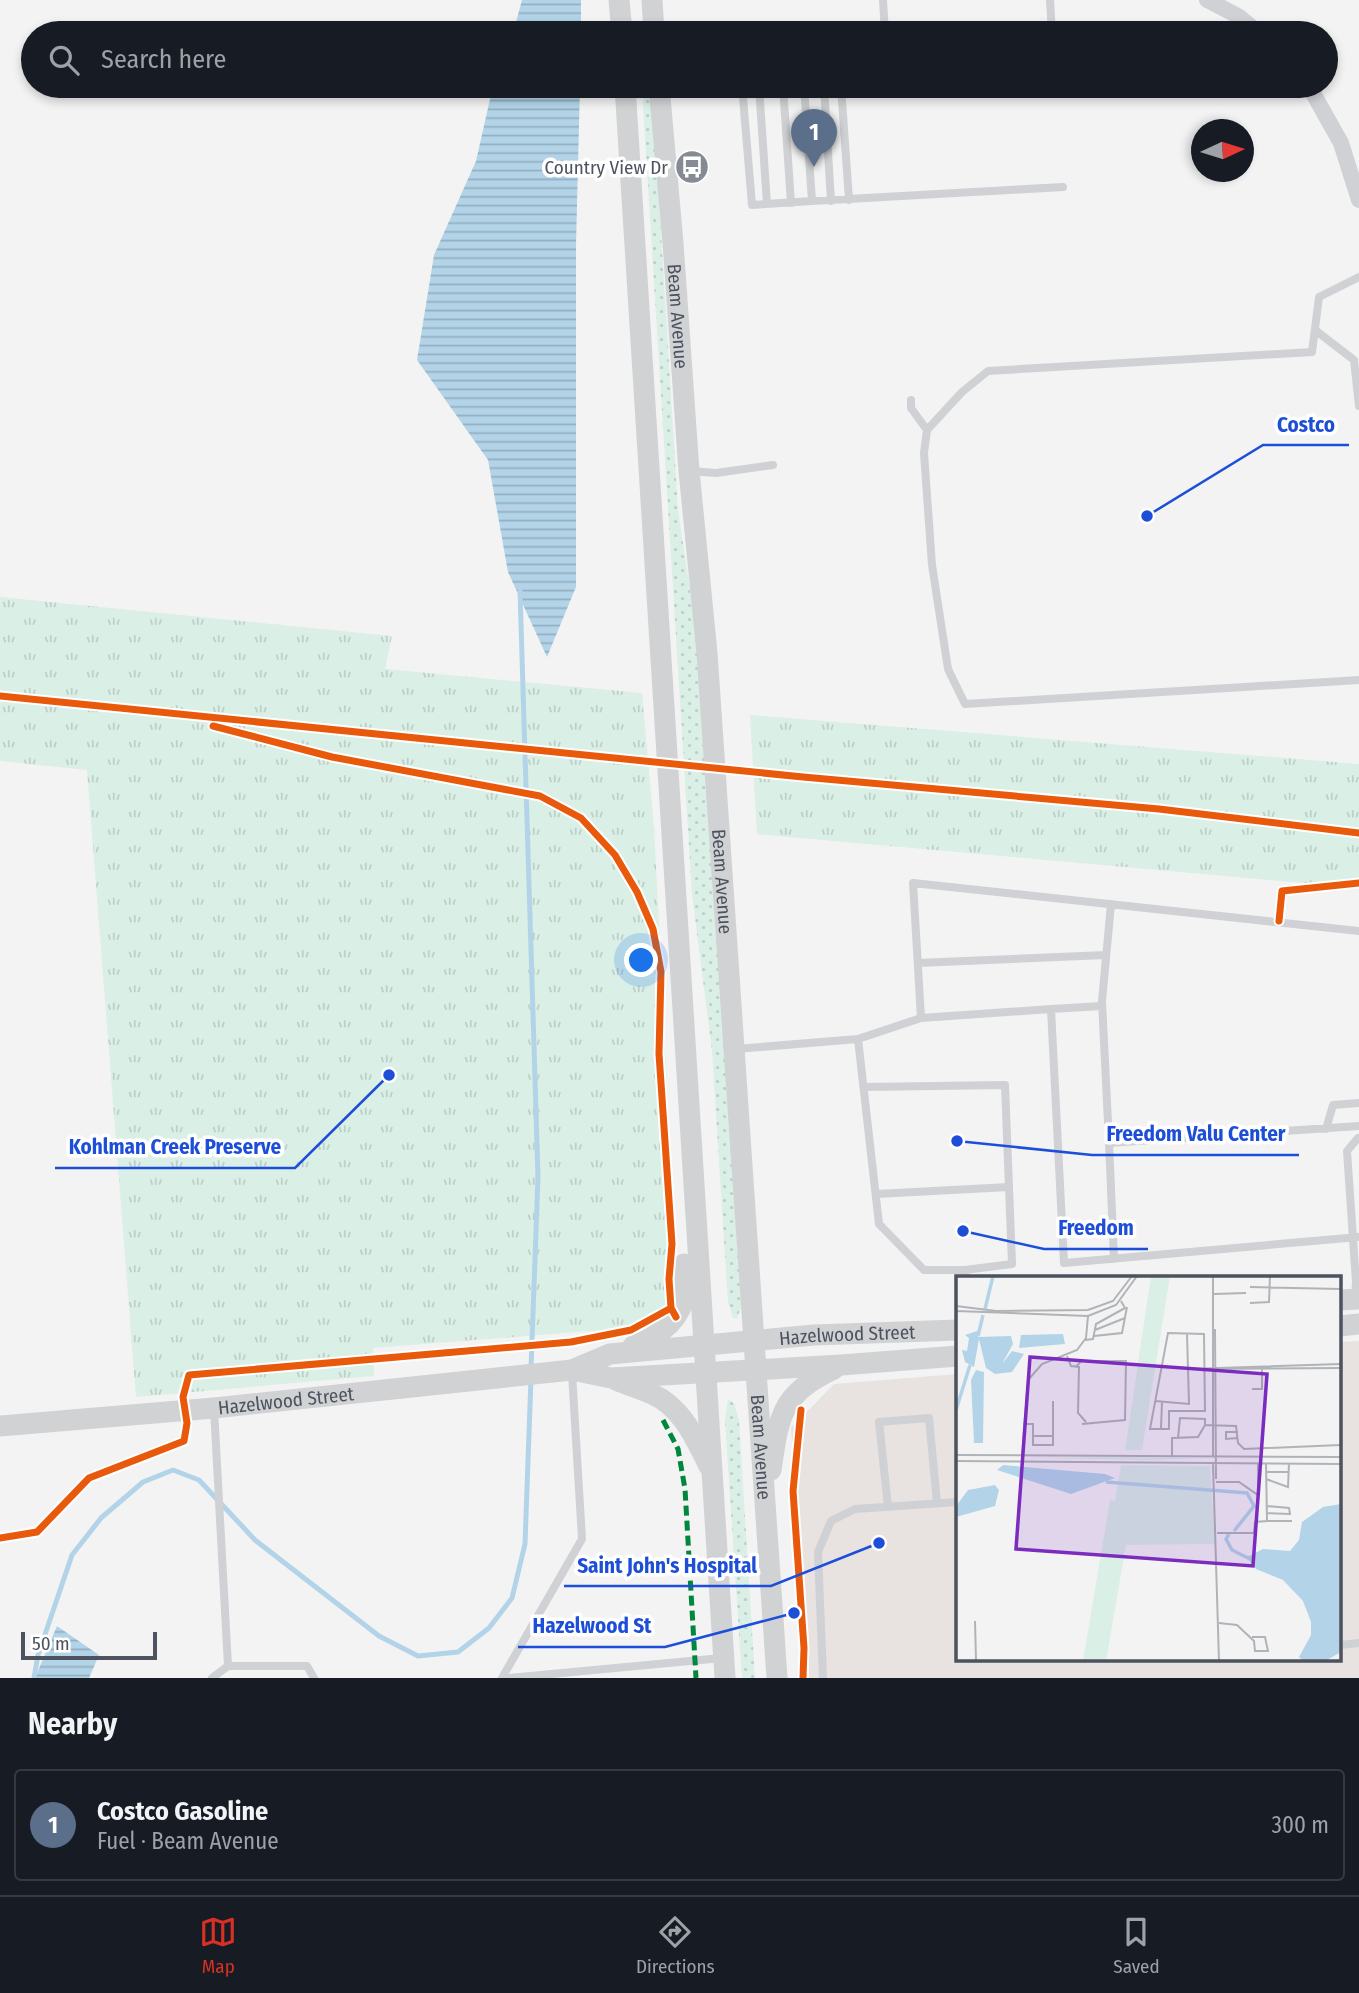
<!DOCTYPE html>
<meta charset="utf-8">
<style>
body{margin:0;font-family:"Fira Sans Condensed",sans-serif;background:#242831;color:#f1f3f6}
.compass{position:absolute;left:1191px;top:119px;width:63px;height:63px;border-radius:50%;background:#171b24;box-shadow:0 4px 10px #0003;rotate:86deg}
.scale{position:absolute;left:21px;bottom:18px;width:136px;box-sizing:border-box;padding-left:7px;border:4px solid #4c525e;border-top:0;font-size:19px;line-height:24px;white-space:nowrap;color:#4c525e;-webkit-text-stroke:5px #fff;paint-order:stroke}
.you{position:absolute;left:642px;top:961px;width:24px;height:24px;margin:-18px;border:5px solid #fff;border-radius:50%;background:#1a73e8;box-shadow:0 0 0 10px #1a73e833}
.badge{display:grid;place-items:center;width:46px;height:46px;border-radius:50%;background:#d93025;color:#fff;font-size:23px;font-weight:700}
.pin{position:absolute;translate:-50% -58px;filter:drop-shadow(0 2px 4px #0008)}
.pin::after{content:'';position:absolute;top:37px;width:24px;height:21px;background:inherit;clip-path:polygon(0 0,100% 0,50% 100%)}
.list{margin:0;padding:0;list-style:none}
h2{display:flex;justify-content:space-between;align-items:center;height:91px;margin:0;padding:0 28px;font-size:30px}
h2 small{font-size:23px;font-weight:400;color:#9ea1a6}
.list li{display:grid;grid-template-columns:46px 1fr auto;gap:21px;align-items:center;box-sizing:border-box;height:112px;margin:0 14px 14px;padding:0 14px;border:2px solid #363941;border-radius:7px}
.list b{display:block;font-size:26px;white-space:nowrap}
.list p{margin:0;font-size:23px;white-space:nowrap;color:#9ea1a6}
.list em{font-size:23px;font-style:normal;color:#9ea1a6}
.icon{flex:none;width:38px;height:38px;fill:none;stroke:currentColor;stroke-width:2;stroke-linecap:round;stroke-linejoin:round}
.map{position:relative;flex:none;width:1359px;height:1678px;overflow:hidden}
.search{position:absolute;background:#171b24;box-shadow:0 4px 10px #0003;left:21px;right:21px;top:21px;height:77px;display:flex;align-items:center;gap:18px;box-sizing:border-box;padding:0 24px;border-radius:38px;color:#9ea1a6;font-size:26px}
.sheet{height:217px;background:#171b24}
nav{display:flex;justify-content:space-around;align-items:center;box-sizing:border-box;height:98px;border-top:2px solid #363941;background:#171b24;font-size:19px;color:#9ea1a6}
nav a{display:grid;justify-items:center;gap:4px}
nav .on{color:#d93025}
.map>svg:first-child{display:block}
.medical{fill:#e8e2e1}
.grass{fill:url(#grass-dots)}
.park{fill:url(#park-tufts)}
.water{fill:url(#water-rules)}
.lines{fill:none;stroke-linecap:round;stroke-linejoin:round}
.stream{stroke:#b3d4e8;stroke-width:5}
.lane{stroke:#cfd1d4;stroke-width:8}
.street{stroke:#cfd1d4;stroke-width:16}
.secondary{stroke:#d1d2d4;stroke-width:21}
.quiet{stroke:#00873e;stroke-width:5;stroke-dasharray:10 5;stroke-linecap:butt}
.cycleway-casing{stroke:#fff;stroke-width:11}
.cycleway{stroke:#e8590c;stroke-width:7}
.labels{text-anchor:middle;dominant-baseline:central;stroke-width:7;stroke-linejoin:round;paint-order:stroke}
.poi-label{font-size:19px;fill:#4c525e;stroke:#fff;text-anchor:end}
.street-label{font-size:19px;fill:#4c525e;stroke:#fff}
.inset-river{fill:none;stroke:#b3d4e8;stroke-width:3.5}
.inset-road{fill:none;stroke:#b0b3b7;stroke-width:2}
.view{fill:#7b2cbf;fill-opacity:0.15;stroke:#7b2cbf;stroke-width:3.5}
.inset-edge{fill:none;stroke:#4c525e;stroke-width:3.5}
.leader{fill:none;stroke:#1d4ed8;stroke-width:2.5}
.callout-dot{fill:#1d4ed8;stroke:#fff;stroke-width:2.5}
.callout-label{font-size:21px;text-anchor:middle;font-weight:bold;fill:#1d4ed8;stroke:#fff;stroke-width:7;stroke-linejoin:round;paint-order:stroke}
</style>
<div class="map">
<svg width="1359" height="1678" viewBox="0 0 1359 1678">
<defs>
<pattern id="grass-dots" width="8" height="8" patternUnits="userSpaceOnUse" patternTransform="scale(1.75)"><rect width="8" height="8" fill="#daefe6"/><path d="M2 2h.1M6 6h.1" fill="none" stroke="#bdcfc8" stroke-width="1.8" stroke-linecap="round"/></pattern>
<pattern id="park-tufts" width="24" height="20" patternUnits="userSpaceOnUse" patternTransform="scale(1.75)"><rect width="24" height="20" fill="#daefe6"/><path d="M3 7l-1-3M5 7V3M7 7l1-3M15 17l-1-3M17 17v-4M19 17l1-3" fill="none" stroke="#bdcfc8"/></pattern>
<pattern id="water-rules" width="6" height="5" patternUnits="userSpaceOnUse" patternTransform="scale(1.75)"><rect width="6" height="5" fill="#b3d4e8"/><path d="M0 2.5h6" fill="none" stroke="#94afbf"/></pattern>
</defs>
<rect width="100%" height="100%" fill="#f3f3f3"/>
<path class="medical" d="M 1359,1341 L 1359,1678 L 809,1678 L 791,1428 L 834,1384 L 958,1374 L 958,1659 L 1340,1659 L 1340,1342 Z"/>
<path class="grass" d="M 643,86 L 652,86 L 678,510 L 695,623 L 740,1274 L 741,1307 L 737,1319 L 733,1318 L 728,1302 L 712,1051 L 692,894 L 643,105 Z
M 728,1399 L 734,1403 L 739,1420 L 755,1678 L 742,1678 L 725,1420 Z"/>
<path class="park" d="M 0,597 L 392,636 L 385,669 L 642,693 L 654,827 L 679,1324 L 373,1348 L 374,1376 L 136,1397 L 87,770 L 0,761 Z
M 750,715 L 1359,764 L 1359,888 L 757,834 Z"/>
<path class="water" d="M 522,0 L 581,0 L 581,33 L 513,33 Z
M 493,86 L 580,86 L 576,245 L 576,587 L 547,657 L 508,572 L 488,460 L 417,360 L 434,255 L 476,161 Z
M 57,1626 L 99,1655 L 89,1678 L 35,1678 Z"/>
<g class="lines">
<path class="stream" d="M 520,591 L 538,1177 L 531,1368
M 34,1678 L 38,1655 L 72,1555 L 101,1518 L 143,1482 L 173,1470 L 199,1480 L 255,1540 L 379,1636 L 418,1656 L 458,1652 L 489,1628 L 512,1598 L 525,1544 L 531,1378"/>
<path class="lane" d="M 883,0 L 885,33
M 1050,0 L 1052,33
M 742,86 L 752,205 L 812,201
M 759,86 L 767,204
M 783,86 L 791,203
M 804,86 L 812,201 L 1063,187
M 824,86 L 831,201
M 841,86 L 849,200
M 1315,330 L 1354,360 L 1359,406
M 911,400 L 911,408 L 927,430 L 924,453 L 932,565 L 948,669 L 965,704 L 1359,680
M 927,430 L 962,392 L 988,371 L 1312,352 L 1319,297 L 1359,277
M 689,471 L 716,473 L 773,465
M 1111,904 L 1102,1001 L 1109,1143 L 1359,1126
M 1359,931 L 913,883 L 921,1018 L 1051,1009 L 1064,1263 L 1359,1237
M 918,963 L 1106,955
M 1051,1009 L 1102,1006
M 858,1039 L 921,1018
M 736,1049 L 858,1039 L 879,1224 L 924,1270 L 965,1270 L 966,1277
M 864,1087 L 1005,1085 L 1012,1264 L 965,1270
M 1326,1129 L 1333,1105 L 1359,1103
M 1109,1143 L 1114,1259
M 876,1194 L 1009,1187
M 1355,1299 L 1356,1282 L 1347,1151 L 1358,1138
M 214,1409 L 228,1666 L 307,1666 L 314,1678
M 888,1507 L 879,1422 L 929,1418 L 937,1503
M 1340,1645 L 1359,1643
M 212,1678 L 228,1666
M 502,1678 L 582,1539 L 572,1373
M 509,1678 L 722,1658
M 823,1678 L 818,1552 L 831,1521 L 855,1509 L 958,1502"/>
<path class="street" d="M 1207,0 L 1238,16 L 1259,33
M 1309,86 L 1341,143 L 1359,200"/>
<g class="secondary">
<path d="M 619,0 L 622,33"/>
<path d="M 652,0 L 654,33"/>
<path d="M 625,86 L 725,1678"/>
<path id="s1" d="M 659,86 L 673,243 L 689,471 L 707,653 L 777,1678"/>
<path d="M 1340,1300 L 1359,1299"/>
<path d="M 1340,1326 L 1359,1324"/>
<path d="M 633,1346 C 657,1337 681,1321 685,1293 C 687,1284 684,1273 684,1264"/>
<path d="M 572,1370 L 611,1378 L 841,1365 L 958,1356"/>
<path d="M 616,1380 C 628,1385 640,1389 652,1394 C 682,1407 695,1438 709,1466"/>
<path id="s2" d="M 0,1426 L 214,1408 L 572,1370 L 610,1354 L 814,1335 L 958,1330"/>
<path d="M 771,1470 C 779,1415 781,1394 834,1369"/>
</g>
<path class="quiet" d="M 663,1420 L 678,1449 L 685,1489 L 696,1678"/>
<g class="cycleway-casing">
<path id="cycleway" d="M 0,696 L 803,777 L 1159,809 L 1359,833
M 213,726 L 332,757 L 540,796 L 581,818 L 615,855 L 637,892 L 653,929 L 661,972 L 659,1054 L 672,1244 L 669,1279 L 671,1308 L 676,1317
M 1279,921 L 1282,891 L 1359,883
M 801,1410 L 793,1491 L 804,1648 L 803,1678
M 0,1538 L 37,1532 L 89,1478 L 184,1441 L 187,1423 L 183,1397 L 189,1375 L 571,1342 L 631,1330 L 671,1308"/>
</g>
<use href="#cycleway" class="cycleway"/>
</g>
<defs>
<g id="bus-disc" transform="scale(1.75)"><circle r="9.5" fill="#868a92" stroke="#fff"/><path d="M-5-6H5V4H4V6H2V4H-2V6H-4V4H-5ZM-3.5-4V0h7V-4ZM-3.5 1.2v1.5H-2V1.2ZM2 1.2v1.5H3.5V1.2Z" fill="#fff"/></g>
</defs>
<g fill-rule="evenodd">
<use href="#bus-disc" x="692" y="167"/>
</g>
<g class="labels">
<g class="poi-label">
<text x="668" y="167">Country View Dr</text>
</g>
<g class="street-label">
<text stroke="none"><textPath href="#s1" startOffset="231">Beam Avenue</textPath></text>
<text stroke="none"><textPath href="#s1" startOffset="798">Beam Avenue</textPath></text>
<text stroke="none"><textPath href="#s2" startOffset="854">Hazelwood Street</textPath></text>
<text stroke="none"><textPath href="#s2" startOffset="287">Hazelwood Street</textPath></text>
<text stroke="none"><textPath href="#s1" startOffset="1365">Beam Avenue</textPath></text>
</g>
</g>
<g transform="translate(956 1276)">
<rect width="385" height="385" fill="#f3f3f3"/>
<path d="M 155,181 L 254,182 L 193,184 L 75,182 Z" fill="#daefe6"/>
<path d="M 195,0 L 214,0 L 186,174 L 169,174 ZM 165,189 L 254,190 L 259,268 L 170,269 L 150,385 L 127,385 L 154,224 L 159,225 Z" fill="#daefe6"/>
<path d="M 21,55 L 22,61 L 55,60 L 57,68 L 46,88 L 56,75 L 68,78 L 56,96 L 39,98 L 30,92 L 23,63 L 18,91 L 9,86 L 6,74 L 11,75 L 13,62 L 9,59 ZM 107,58 L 109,68 L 63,72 L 65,59 ZM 20,94 L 28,96 L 27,167 L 18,167 L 15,104 ZM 47,189 L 149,198 L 159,202 L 115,218 L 41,194 ZM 39,209 L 43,214 L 39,230 L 0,241 L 0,230 L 12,214 ZM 385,228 L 385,376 L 369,385 L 347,385 L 343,381 L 355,359 L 355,346 L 347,325 L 327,304 L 300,293 L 291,281 L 307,273 L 334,275 L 343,264 L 346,246 L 367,231 Z" fill="#b3d4e8"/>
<path class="inset-river" d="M 29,33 L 37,0M 22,60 L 27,39M 0,134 L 14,89M 150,206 L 291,217 L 298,230 L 278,255M 273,258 L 270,263 L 276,274 L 298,285"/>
<path class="inset-road" d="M 294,11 L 385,13M 258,18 L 290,17M 294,27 L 313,26 L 314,0M 0,30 L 40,35 L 132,34 L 157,25 L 176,0M 0,35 L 132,40 L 160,29 L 181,0M 259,53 L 260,203M 139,54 L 169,42M 212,57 L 248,58 L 249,135 L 213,135 L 213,153 L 194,153 ZM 138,60 L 166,57 L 171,31M 129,64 L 137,63 L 140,48 L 169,32 L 165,25M 111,80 L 115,90 L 123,91 L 122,137 L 130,146M 120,91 L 125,85 L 170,85 L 169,144 L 126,148M 233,93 L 385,88M 235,93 L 385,92M 296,113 L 306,113 L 306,91M 199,125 L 233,128 L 231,58M 67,148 L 77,148 L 77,160 L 97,160 L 97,125M 205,152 L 206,126M 282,156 L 270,156 L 270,163 L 282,162M 77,161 L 77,169 L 97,169 L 97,160M 222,162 L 224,142 L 249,143 L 249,149M 0,179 L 385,181M 66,180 L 72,104 L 86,88 L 121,74 L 130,62 L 132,40M 216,180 L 216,162 L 242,161 L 249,149 L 280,150 L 282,167 L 288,173 L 385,169M 257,180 L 257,0M 0,185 L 385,188M 257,188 L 263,385M 310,196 L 333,196M 310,203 L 332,211 L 333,187M 260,206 L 283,206 L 302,219 L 302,187M 311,230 L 333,232 L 334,238 L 311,237M 311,245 L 336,245M 261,257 L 298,257 L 299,246 L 311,245 L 310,187M 19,345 L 20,385M 263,347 L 281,349 L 298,365 L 299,375 L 312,375 L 309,361 L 296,361"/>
<path class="view" d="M 74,81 L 311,98 L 297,290 L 60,273 Z"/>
<rect width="385" height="385" class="inset-edge"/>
</g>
<path class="leader" d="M1147 516L1263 445H1349M957 1141L1092 1155H1299M389 1075L295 1168H55M963 1231L1044 1249H1148M879 1543L771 1586H564M794 1613L665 1647H518"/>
<g class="callout-dot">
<circle cx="1147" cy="516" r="7"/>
<circle cx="957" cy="1141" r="7"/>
<circle cx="389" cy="1075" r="7"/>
<circle cx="963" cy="1231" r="7"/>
<circle cx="879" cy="1543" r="7"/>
<circle cx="794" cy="1613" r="7"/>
</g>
<g class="callout-label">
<text x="1306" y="432">Costco</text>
<text x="1196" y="1141">Freedom Valu Center</text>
<text x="175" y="1154">Kohlman Creek Preserve</text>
<text x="1096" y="1235">Freedom</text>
<text x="667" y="1573">Saint John's Hospital</text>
<text x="592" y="1633">Hazelwood St</text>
</g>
</svg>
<svg class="compass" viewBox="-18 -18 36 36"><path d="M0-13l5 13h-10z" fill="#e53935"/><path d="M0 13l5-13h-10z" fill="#9ea1a6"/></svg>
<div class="scale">50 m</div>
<div class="you"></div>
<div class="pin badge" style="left:814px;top:167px;background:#5c6f8a">1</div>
<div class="search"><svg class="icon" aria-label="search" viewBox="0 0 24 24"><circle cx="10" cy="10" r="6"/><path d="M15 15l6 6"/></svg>Search here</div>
</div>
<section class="sheet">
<h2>Nearby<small></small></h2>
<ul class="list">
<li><span class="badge" style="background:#5c6f8a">1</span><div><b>Costco Gasoline</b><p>Fuel · Beam Avenue</p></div><em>300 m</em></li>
</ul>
</section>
<nav>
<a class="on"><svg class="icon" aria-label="map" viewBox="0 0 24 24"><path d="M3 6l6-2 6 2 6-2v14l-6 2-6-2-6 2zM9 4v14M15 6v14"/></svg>Map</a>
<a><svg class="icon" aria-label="directions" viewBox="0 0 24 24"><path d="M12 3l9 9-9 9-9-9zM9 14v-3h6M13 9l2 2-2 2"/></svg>Directions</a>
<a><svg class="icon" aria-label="saved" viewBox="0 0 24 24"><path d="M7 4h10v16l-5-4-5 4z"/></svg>Saved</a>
</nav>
